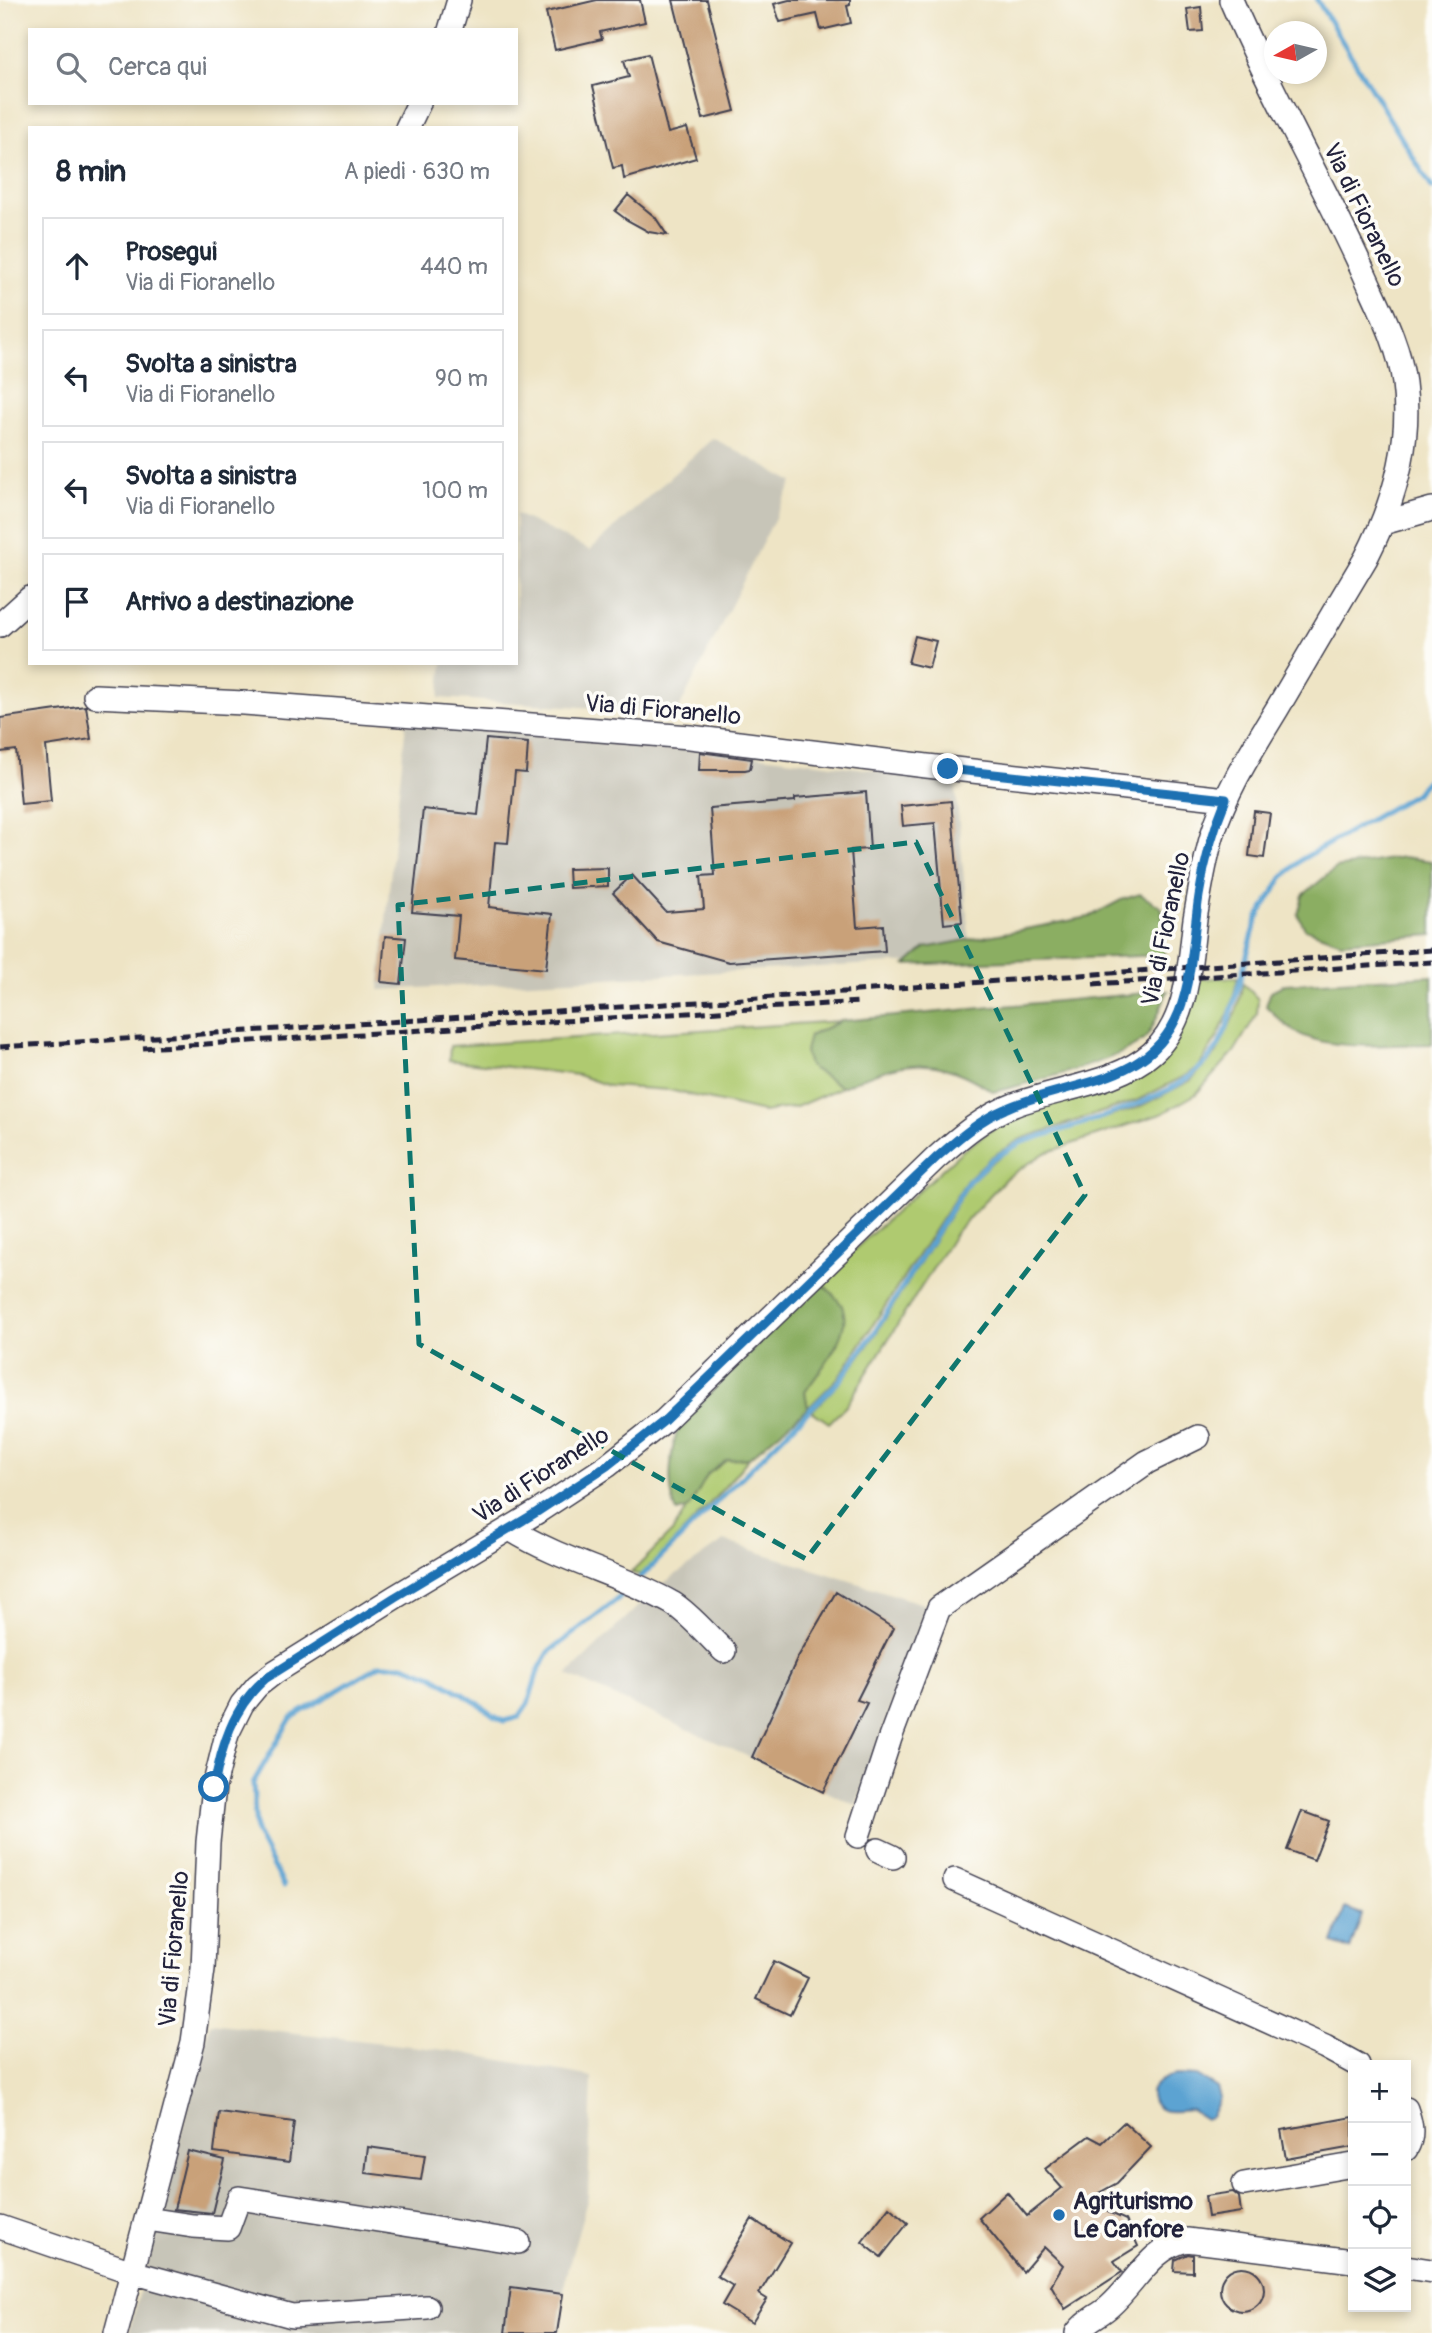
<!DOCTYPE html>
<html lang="it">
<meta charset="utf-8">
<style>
body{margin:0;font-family:Pangolin,sans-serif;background:#f2f2f3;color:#1f2937}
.controls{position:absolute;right:21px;bottom:21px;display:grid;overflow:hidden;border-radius:0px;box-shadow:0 4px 10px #0003}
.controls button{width:63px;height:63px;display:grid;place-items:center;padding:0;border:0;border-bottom:2px solid #e0e1e3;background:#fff;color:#1f2937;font:35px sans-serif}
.compass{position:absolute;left:1264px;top:21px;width:63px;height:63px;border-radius:50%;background:#fff;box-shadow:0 4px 10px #0003;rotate:262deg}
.stop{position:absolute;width:21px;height:21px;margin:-16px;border:5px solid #1f6fb2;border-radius:50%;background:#fff}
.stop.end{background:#1f6fb2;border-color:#fff;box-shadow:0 2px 7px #0008}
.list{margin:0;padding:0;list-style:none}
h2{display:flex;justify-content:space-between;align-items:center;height:91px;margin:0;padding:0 28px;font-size:30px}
h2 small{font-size:23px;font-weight:400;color:#747a83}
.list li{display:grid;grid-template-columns:46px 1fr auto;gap:21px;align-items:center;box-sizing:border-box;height:98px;margin:0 14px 14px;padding:0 14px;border:2px solid #e0e1e3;border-radius:0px}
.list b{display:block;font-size:26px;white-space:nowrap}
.list p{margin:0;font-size:23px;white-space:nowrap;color:#747a83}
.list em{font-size:23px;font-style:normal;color:#747a83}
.icon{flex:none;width:38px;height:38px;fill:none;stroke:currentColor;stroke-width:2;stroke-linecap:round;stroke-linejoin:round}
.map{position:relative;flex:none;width:1432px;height:2333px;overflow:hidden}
.search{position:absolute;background:#fff;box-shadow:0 4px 10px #0003;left:28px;top:28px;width:490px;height:77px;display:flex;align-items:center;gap:18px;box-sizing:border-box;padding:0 24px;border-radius:0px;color:#747a83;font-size:26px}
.panel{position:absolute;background:#fff;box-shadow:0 4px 10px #0003;left:28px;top:126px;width:490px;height:539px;border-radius:0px}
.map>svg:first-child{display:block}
.industrial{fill:#c7c5b8}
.green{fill:#afca70;stroke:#687656;stroke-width:2}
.forest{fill:#8bae62;stroke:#56684e;stroke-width:2}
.water{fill:#5ca3d2;stroke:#3f6286;stroke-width:2}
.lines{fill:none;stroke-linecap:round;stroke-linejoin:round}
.stream{stroke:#5ca3d2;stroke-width:5}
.building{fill:#c9a179}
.minor-casing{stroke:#413f50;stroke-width:26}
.minor{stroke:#fff;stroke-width:23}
.rail{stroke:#22223b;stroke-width:5;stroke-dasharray:10 5;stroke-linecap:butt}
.route{stroke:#1f6fb2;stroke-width:9}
.marked{fill:none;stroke:#0f766e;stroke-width:5;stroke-dasharray:14 9;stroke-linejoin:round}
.poi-dot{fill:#1f6fb2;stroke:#fdfcf7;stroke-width:2.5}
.labels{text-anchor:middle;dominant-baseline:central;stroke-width:7;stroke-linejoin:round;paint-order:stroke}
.street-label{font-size:24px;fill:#22223b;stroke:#fdfcf7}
.poi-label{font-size:24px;font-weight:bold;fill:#22223b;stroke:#fdfcf7;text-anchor:start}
</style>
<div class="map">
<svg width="1432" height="2333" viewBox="0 0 1432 2333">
<rect width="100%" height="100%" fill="#fdfcf7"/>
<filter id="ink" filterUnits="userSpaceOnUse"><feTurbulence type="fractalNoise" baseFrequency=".0143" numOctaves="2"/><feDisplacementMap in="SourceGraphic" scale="14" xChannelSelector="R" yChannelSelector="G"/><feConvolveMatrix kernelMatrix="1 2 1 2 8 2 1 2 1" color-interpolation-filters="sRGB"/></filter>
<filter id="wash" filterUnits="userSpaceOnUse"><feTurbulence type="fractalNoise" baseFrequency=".00686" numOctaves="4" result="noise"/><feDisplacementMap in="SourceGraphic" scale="28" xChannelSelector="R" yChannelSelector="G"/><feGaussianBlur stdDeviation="1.57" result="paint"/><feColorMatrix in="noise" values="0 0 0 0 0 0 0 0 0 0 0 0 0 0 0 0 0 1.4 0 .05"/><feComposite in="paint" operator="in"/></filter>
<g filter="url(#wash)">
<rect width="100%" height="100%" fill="#eee4c5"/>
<path class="industrial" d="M 713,438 L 793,482 L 677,713 L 439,698 L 443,663 L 516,663 L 516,514 L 590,550 Z
M 406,722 L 753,755 L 955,780 L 971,959 L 379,990 Z
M 724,1541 L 926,1605 L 856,1805 L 567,1675 L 658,1587 Z
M 210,2023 L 453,2051 L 592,2077 L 588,2197 L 566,2275 L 559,2333 L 129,2333 Z"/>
<path class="green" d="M 1238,977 L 1230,1010 L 1217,1038 L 1199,1066 L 1183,1077 L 1138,1100 L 1021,1139 L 991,1157 L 967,1180 L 839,1377 L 808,1408 L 805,1392 L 837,1345 L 842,1306 L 820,1281 L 962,1151 L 994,1128 L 1012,1117 L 1128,1078 L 1194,979 Z
M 1243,983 L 1258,999 L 1257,1014 L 1234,1052 L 1196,1094 L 1161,1114 L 1045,1153 L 1006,1178 L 956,1232 L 846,1406 L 829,1423 L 812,1411 L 843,1379 L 874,1337 L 970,1182 L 992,1162 L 1021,1143 L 1137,1108 L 1190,1081 L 1217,1053 L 1237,1009 Z
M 841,1021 L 809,1036 L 809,1066 L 842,1087 L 796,1107 L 763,1112 L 669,1090 L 609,1086 L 578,1075 L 449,1060 L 450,1046 Z
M 749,1458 C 715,1500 679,1538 641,1575 L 631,1573 L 673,1531 L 708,1474 L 727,1460 Z"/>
<path class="forest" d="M 1403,857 L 1432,861 L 1432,935 L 1341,942 L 1305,929 L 1298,915 L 1303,895 L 1336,868 Z
M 1140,894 L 1162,908 L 1165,955 L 906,965 L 925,948 L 1089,917 L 1121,900 Z
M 1432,976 L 1432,1044 C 1390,1044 1326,1053 1291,1029 C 1282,1023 1274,1014 1266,1006 L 1271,991 L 1285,984 Z
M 1168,991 C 1161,1005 1156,1024 1147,1036 C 1130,1059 1025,1084 994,1092 C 934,1053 904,1060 842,1087 L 809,1066 L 805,1051 L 809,1036 L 841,1021 Z
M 820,1281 C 826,1288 838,1298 842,1306 C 854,1332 819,1371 805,1392 L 808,1408 L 749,1458 L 727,1460 L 708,1474 L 689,1508 L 677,1512 C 666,1490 670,1447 680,1424 Z"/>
<path class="water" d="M 1345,1908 L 1362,1914 L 1350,1949 L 1333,1943 Z
M 1177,2075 L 1197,2076 L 1217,2088 L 1220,2098 L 1211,2117 L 1205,2119 L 1191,2110 C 1173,2112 1151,2116 1151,2091 C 1157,2081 1165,2077 1177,2075 Z"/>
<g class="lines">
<path class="stream" d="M 1317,0 L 1432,188
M 637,1581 L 841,1379 L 874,1333 L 968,1182 L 992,1159 L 1022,1142 L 1097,1119 L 1140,1103 L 1170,1089 L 1191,1076 L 1206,1062 L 1218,1047 L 1227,1027 L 1257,919 L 1282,878 L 1302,859 L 1415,794 L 1432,775
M 284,1886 L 256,1832 L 253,1783 L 291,1718 L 380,1665 L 404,1665 L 433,1676 L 479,1704 L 492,1715 L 504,1721 L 519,1717 L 528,1704 L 538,1671 L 549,1652 L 628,1591"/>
</g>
<g id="blocks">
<path class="building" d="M 597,0 L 640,0 L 645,22 L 600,32 L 602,39 L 555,50 L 546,12 Z
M 673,0 L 707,0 L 735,111 L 703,119 Z
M 789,0 L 850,0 L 850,5 L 847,6 L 851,23 L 821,30 L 817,14 L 780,22 L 774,4 Z
M 1201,7 L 1203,31 L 1190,32 L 1187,9 Z
M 648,54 L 668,133 L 687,128 L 696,158 L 624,179 L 622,166 L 613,168 L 593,86 L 629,77 L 624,60 Z
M 628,195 L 655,217 L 667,235 L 649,232 L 627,220 L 615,211 Z
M 915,636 L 936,641 L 929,668 L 908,663 Z
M 86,706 L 91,739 L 46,746 L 51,801 L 21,804 L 16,750 L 0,752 L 0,718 Z
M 486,739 L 528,743 L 526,773 L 515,772 L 508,843 L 495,842 L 489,907 L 552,914 L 546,969 L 455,960 L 459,916 L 412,912 L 423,809 L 478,815 Z
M 700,752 L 752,759 L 750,769 L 745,770 L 699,770 Z
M 866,792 L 870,849 L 851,850 L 857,927 L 883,925 L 885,951 L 729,962 L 658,942 L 613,893 L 632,875 L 666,912 L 704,909 L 701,876 L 715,875 L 710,808 L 795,801 L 795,798 Z
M 951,801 L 962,922 L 944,924 L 935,823 L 903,826 L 901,806 Z
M 1254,811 L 1270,813 L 1264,858 L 1249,856 Z
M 608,868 L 608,886 L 569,888 L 568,869 Z
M 385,936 L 406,938 L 401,984 L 381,982 Z
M 836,1592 L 893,1628 L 857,1700 L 867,1703 L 823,1792 L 752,1757 L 798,1657 Z
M 1302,1811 L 1329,1821 L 1314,1860 L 1287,1850 Z
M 774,1961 L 808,1978 L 790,2015 L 756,1999 Z
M 219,2112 L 294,2122 L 289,2162 L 214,2152 Z
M 1353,2117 L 1353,2147 L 1286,2159 L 1281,2130 Z
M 1124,2122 L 1151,2147 L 1117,2183 L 1099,2193 L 1108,2212 L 1126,2220 L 1138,2246 L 1114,2261 L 1122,2272 L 1065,2309 L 1051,2285 L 1063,2265 L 1044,2247 L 1023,2272 L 979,2218 L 1007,2192 L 1027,2216 L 1062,2188 L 1045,2169 L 1089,2136 L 1102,2143 Z
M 368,2147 L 425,2155 L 421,2180 L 365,2173 Z
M 188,2151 L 225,2160 L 212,2213 L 174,2209 Z
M 1233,2192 L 1239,2197 L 1241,2212 L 1208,2217 L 1205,2196 Z
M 889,2207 L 908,2223 L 881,2257 L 862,2242 Z
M 752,2219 L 790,2243 L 759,2294 L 767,2299 L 752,2323 L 722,2305 L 733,2286 L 717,2276 Z
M 1188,2254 L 1193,2255 L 1193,2272 L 1174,2271 L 1175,2260 Z
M1220 2289a22 22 0 1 1 44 0a22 22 0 1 1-44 0Z
M 511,2287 L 563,2294 L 557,2333 L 505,2333 Z"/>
</g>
</g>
<g filter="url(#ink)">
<use href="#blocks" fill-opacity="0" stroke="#413f50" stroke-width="2"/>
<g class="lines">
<g class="minor-casing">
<path id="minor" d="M 450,30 L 459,0
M 407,128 L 419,103
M 1383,523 L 1432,509
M 0,625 L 30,598
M 95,696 L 244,703 L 690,737 L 927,766 L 1226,799
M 510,1529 C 561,1561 620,1574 672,1603 C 689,1613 709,1637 724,1651
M 858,1836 L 890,1738 L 939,1608 L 1147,1462 L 1198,1437
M 878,1850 L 893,1857
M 955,1880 L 1325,2047 L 1358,2065
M 1406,2109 C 1411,2123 1414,2136 1406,2149
M 1244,2184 L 1353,2165
M 147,2219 L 193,2226 L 228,2228 L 239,2198 L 518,2242
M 0,2227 L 132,2272 L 292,2316 L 427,2307
M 1406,2267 L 1432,2271
M 116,2333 L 193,2042 L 203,1969 L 208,1842 L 214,1787 L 227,1734 L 242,1704 L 257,1686 L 275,1672 L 395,1597 L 537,1512 L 607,1466 L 664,1421 L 936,1158 C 959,1138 984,1116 1014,1105 C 1057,1088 1117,1084 1152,1053 C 1189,1020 1189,964 1195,919 C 1200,891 1204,863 1212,836 C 1226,790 1252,750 1277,709 C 1307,658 1336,608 1366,558 C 1393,505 1412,444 1404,383 C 1399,344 1380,309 1364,273 C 1322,181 1271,93 1231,0
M 1077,2333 C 1088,2318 1098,2317 1110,2306 C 1137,2282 1150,2248 1187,2240 L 1353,2261"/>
</g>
<use href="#minor" class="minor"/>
<path class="rail" d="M 1093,984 L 1432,962
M 0,1047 L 759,998 L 1432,950
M 143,1048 L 859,1002"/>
</g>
</g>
<g class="lines" filter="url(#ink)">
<path class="route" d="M 214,1787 C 221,1747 233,1707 265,1679 L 395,1597 L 537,1512 L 607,1466 L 664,1421 L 936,1158 C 957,1140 979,1120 1005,1109 C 1067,1080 1149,1087 1179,1012 C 1193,975 1193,934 1199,896 C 1204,863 1213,830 1226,799 L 948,769"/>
</g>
<path class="marked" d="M 916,842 L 1085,1195 L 806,1559 L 419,1344 L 398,905 Z"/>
<circle class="poi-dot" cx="1059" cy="2215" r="7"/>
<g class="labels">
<g class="street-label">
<text transform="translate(1364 215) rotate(64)">Via di Fioranello</text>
<text transform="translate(663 710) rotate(5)">Via di Fioranello</text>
<text transform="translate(1166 929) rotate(-78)">Via di Fioranello</text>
<text transform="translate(541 1475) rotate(-33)">Via di Fioranello</text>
<text transform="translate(174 1949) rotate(-85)">Via di Fioranello</text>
</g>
<g class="poi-label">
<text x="1073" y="2201">Agriturismo<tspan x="1073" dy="28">Le Canfore</tspan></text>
</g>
</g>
</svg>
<div class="controls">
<button>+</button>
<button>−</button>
<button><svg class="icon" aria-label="locate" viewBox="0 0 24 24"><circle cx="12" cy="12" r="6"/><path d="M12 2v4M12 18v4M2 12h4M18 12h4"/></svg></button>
<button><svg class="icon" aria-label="layers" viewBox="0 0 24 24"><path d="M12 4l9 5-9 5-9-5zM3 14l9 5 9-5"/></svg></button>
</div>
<svg class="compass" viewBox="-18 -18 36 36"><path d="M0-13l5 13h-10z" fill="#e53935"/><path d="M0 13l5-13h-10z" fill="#747a83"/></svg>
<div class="stop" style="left:214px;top:1787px"></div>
<div class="stop end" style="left:948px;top:769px"></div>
<div class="search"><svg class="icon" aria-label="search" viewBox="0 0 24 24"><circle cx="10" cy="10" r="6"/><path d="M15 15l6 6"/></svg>Cerca qui</div>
<section class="panel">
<h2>8 min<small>A piedi · 630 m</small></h2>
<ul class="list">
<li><svg class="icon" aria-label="ahead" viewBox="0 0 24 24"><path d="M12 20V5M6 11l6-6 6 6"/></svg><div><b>Prosegui</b><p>Via di Fioranello</p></div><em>440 m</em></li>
<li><svg class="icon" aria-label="left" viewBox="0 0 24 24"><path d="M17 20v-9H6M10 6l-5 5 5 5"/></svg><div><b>Svolta a sinistra</b><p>Via di Fioranello</p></div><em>90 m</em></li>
<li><svg class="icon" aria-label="left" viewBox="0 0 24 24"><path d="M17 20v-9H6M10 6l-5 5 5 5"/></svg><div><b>Svolta a sinistra</b><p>Via di Fioranello</p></div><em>100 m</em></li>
<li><svg class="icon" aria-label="arrive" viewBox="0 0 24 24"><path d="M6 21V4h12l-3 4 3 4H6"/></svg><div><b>Arrivo a destinazione</b></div></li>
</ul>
</section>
</div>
